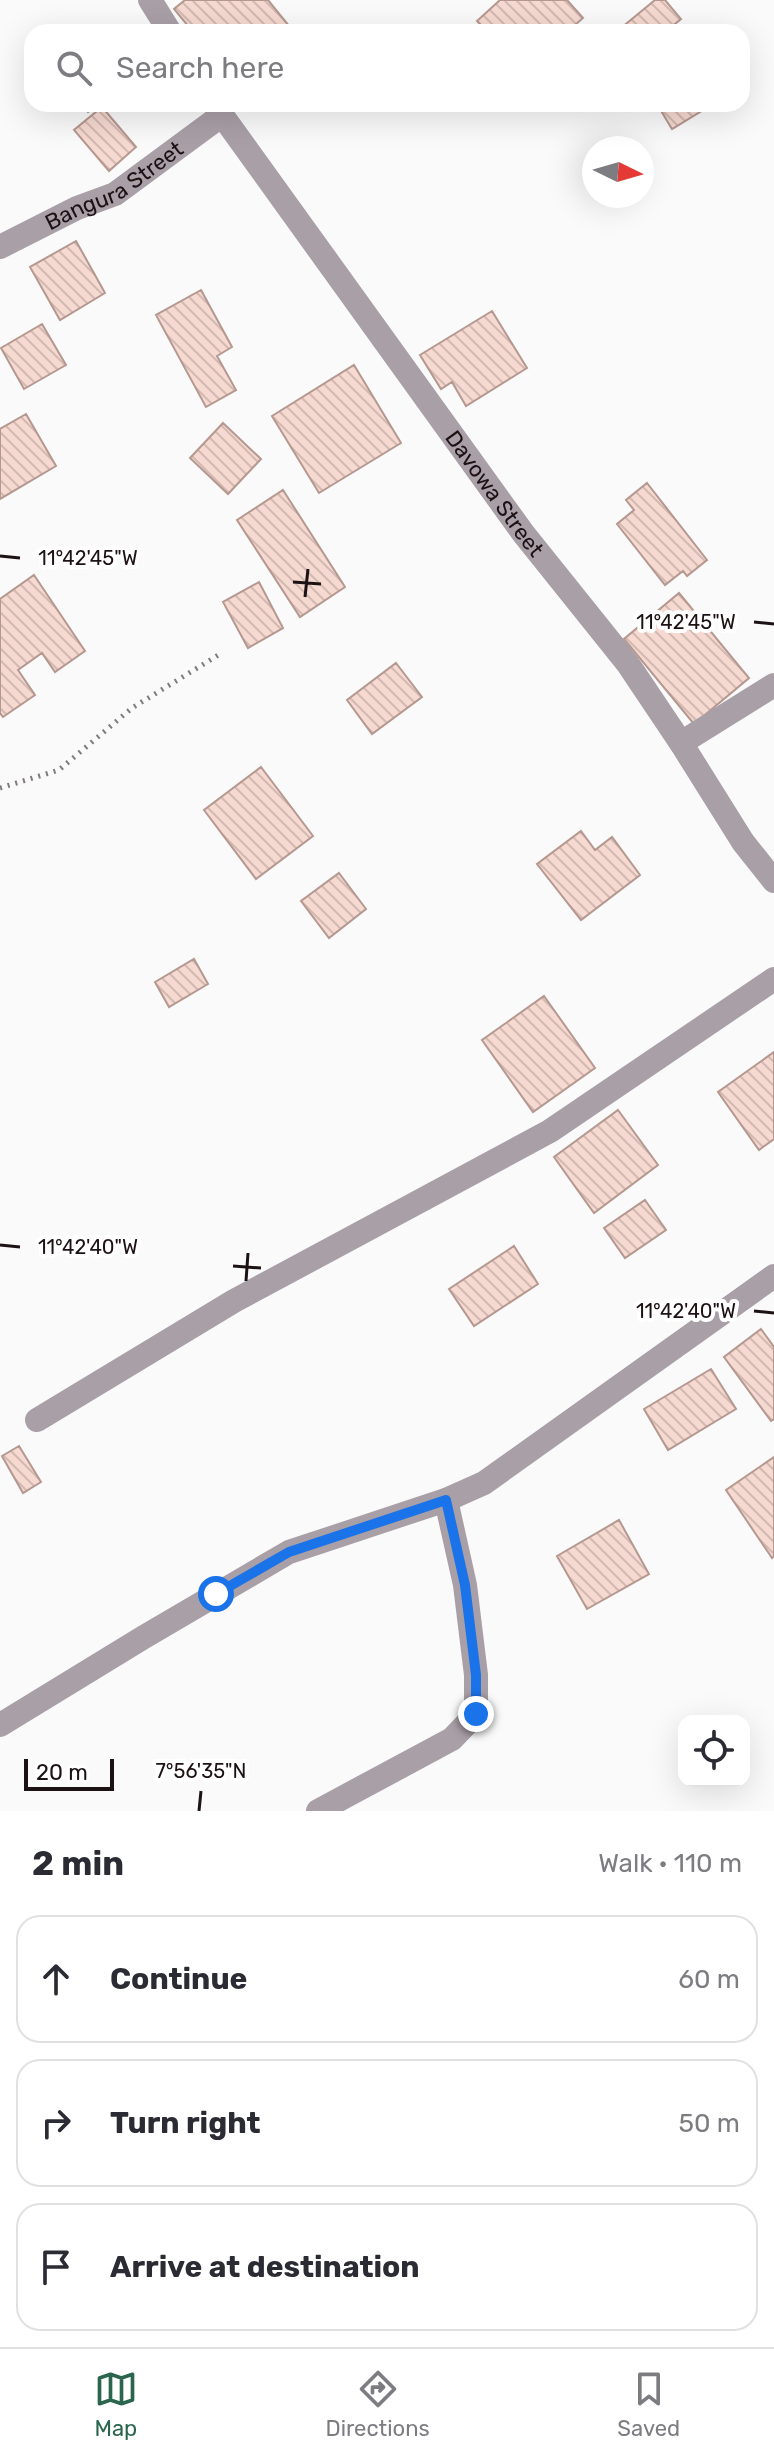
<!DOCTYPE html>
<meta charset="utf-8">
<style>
body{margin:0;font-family:Rubik,sans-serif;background:#f7f7f7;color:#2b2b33}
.controls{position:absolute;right:24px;bottom:24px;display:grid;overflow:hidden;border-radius:16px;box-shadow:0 8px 32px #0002}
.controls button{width:72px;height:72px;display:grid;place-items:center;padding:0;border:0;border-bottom:2px solid #e1e1e2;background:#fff;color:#2b2b33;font:40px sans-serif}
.compass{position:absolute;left:582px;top:136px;width:72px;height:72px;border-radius:50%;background:#fff;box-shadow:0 8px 32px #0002;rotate:95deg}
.scale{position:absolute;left:24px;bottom:20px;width:90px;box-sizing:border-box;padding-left:8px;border:4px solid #1c1113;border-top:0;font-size:22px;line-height:28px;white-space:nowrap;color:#1c1113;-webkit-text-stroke:6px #fff;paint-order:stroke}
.stop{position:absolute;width:24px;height:24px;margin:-18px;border:6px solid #1a73e8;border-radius:50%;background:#fff}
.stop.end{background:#1a73e8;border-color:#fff;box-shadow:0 2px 8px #0008}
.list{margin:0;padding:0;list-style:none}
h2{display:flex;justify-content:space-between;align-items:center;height:104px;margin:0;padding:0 32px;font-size:34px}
h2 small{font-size:26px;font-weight:400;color:#7c7c81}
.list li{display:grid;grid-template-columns:52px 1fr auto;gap:24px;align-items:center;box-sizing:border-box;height:128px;margin:0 16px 16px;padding:0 16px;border:2px solid #e1e1e2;border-radius:24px}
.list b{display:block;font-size:30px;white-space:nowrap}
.list em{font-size:26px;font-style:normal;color:#7c7c81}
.icon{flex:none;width:44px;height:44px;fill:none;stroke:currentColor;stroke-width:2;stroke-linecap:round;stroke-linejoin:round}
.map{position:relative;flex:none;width:774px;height:1811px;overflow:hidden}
.search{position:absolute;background:#fff;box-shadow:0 8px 32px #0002;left:24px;right:24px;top:24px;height:88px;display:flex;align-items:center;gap:20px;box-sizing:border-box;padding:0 28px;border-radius:24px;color:#7c7c81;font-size:30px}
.sheet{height:536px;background:#fff}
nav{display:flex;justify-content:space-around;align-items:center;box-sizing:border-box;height:112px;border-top:2px solid #e1e1e2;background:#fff;font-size:22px;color:#7c7c81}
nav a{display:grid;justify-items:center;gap:4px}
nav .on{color:#2b654e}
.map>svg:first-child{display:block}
.building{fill:url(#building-back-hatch);stroke:#b5988f;stroke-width:2}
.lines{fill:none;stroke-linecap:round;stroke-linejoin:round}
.path{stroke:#817b7c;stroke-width:5;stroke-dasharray:2 6;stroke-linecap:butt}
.street{stroke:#a99fa7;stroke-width:24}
.route{stroke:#1a73e8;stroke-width:10}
.ticks{fill:none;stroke:#1c1113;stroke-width:3}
.labels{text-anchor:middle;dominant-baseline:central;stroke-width:8;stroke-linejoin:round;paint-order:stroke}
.street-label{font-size:22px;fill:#1c1113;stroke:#fff}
.ticks-label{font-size:20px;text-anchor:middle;fill:#1c1113;stroke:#fff;stroke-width:8;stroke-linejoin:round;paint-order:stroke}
</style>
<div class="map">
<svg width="774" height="1811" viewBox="0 0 774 1811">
<defs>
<pattern id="building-back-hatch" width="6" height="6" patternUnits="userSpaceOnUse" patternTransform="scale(2)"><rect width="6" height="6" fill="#f6d9d0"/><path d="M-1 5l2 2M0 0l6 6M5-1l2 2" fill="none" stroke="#d2b9b2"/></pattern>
</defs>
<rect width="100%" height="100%" fill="#fafafa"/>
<path class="building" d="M 185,0 L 268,0 L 294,32 L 193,32 L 174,9 Z
M 500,0 L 567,0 L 583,18 L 567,32 L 488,32 L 477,21 Z
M 655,0 L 665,0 L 681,19 L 665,32 L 623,32 L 621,28 Z
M 82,104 L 98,104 L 88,112 Z
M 657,104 L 713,104 L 672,129 Z
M 102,107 L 136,147 L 109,171 L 74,130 Z
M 76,241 L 105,293 L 60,320 L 30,267 Z
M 201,290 L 232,347 L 217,356 L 236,390 L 206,407 L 156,315 Z
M 492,311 L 527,368 L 466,406 L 452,382 L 441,389 L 420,355 Z
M 42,324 L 66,365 L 24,389 L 1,348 Z
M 354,365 L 401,443 L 319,493 L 272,416 Z
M 26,414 L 56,466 L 0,499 L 0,429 Z
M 223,423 L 261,459 L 228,494 L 190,458 Z
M 647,483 L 707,560 L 687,576 L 683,571 L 665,585 L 617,524 L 634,510 L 626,500 Z
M 283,490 L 345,587 L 300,617 L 237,520 Z
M 34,575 L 85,651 L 55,672 L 42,653 L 18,670 L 35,695 L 3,717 L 0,713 L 0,599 Z
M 259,582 L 283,628 L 248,648 L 223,602 Z
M 679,593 L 749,678 L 694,724 L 624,639 Z
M 396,663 L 422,697 L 372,734 L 347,700 Z
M 261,767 L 313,836 L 256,879 L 204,810 Z
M 581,831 L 595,850 L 612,837 L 640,875 L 581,920 L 537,864 Z
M 339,873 L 366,909 L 329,938 L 301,901 Z
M 194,959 L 208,984 L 169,1007 L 155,982 Z
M 544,996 L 595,1068 L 533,1112 L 482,1040 Z
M 774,1052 L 774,1139 L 759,1150 L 718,1092 Z
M 618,1110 L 658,1165 L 594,1213 L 554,1157 Z
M 645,1200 L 666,1230 L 625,1258 L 604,1228 Z
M 514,1246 L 538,1284 L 474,1326 L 449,1289 Z
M 761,1329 L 774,1347 L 774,1419 L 771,1421 L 724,1357 Z
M 711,1369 L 736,1409 L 668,1450 L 644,1409 Z
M 19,1446 L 41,1482 L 23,1493 L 2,1456 Z
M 774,1457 L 774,1556 L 772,1558 L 726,1490 Z
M 619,1520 L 649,1574 L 587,1609 L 557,1556 Z"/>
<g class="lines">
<path class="path" d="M 0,788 L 59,770 L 132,708 L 220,654"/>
<g class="street">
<path d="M 150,0 L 170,32"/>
<path id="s1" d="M 214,104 L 523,533 L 628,664 L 681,743 L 743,842 L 774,881"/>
<path id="s2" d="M 0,247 L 77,208 L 115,194 L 222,115"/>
<path d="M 681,743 L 774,685"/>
<path d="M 37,1420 L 234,1301 L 550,1131 L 774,979"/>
<path d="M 0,1725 L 144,1637 L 289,1552 L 446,1500"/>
<path d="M 318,1811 L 452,1739 L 476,1714 L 476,1675 L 465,1585 L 446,1500 L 484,1483 L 774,1276"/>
</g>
</g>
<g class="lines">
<path class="route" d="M 216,1594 L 289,1552 L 446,1500 L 465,1585 L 476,1675 L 476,1714"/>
</g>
<path class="ticks" d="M 0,556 L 20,558M 293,582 L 321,584M 305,597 L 308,569M 754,622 L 774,624M 0,1245 L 20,1247M 233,1266 L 261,1268M 246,1281 L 248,1253M 754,1311 L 774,1313M 199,1811 L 201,1791"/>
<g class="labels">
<g class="street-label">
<text stroke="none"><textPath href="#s2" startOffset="130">Bangura Street</textPath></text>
<text stroke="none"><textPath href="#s1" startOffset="480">Davowa Street</textPath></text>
</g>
</g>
<g class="ticks-label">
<text x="88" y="565">11°42'45"W</text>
<text x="686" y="629">11°42'45"W</text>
<text x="88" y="1254">11°42'40"W</text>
<text x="686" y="1318">11°42'40"W</text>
<text x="201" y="1778">7°56'35"N</text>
</g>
</svg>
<div class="controls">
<button><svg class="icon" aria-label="locate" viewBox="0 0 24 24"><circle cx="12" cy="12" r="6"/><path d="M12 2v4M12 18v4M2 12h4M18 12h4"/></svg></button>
</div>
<svg class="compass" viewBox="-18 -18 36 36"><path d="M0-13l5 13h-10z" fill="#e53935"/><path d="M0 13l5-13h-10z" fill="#7c7c81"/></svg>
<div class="scale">20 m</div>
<div class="stop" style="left:216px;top:1594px"></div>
<div class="stop end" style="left:476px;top:1714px"></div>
<div class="search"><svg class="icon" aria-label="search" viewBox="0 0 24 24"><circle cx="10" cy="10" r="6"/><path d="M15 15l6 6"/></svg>Search here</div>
</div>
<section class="sheet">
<h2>2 min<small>Walk · 110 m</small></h2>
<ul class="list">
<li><svg class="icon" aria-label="ahead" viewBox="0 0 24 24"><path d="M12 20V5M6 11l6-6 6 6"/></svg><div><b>Continue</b></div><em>60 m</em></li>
<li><svg class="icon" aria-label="right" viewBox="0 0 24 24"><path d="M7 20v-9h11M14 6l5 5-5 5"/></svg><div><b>Turn right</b></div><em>50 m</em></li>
<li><svg class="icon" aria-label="arrive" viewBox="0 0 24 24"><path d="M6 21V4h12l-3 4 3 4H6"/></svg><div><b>Arrive at destination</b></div></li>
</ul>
</section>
<nav>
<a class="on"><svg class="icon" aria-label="map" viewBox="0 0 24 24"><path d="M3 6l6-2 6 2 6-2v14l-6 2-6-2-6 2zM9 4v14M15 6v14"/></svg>Map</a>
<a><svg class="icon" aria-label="directions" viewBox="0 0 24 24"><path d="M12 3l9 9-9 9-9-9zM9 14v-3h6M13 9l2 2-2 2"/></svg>Directions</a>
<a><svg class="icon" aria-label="saved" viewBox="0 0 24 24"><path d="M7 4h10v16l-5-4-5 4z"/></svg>Saved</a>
</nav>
